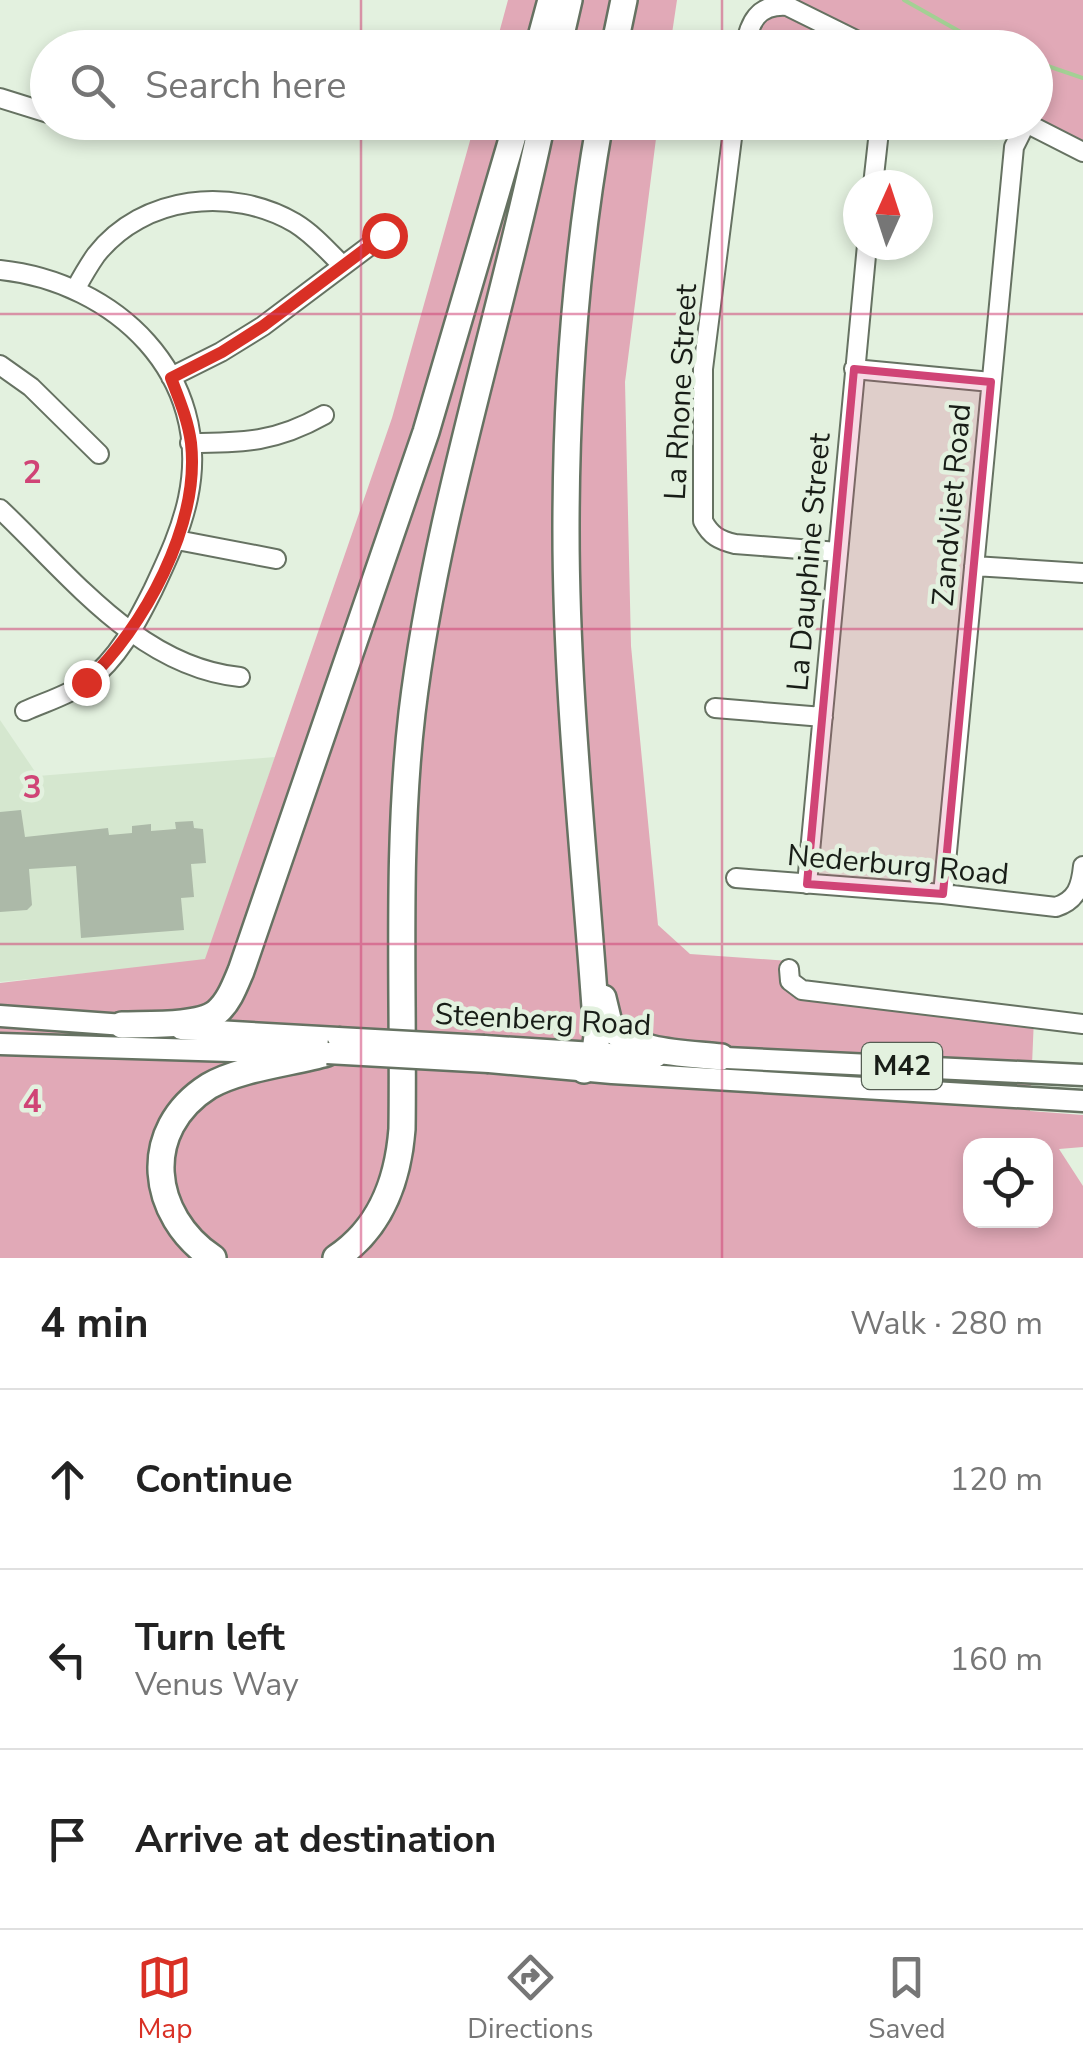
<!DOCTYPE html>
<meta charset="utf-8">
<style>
body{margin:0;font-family:"Nunito Sans",sans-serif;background:#f6f6f6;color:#222}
.controls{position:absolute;right:30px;bottom:30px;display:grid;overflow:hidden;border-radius:20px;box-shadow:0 5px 15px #0003}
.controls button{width:90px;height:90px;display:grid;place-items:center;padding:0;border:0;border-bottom:2px solid #e0e0e0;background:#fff;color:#222;font:50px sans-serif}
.compass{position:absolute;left:843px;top:170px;width:90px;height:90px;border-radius:50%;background:#fff;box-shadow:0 5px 15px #0003;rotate:3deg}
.stop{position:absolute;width:30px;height:30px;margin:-22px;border:8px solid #d93025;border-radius:50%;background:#fff}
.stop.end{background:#d93025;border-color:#fff;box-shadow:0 2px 10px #0008}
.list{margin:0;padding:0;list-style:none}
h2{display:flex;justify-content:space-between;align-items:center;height:130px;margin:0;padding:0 40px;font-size:42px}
h2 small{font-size:32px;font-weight:400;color:#767676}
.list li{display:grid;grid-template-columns:65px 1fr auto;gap:30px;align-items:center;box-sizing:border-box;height:180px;padding:0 40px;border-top:2px solid #e0e0e0}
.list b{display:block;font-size:38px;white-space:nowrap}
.list p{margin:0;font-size:32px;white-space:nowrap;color:#767676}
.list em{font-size:32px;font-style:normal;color:#767676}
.icon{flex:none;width:55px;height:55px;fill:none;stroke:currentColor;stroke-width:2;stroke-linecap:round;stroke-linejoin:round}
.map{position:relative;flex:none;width:1083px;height:1258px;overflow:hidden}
.search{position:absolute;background:#fff;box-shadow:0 5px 15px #0003;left:30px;right:30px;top:30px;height:110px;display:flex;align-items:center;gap:25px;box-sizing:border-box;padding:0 35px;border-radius:55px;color:#767676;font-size:38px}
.sheet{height:670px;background:#fff}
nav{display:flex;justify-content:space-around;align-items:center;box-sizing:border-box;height:140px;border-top:2px solid #e0e0e0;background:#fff;font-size:28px;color:#767676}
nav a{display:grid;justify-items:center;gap:5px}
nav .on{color:#d93025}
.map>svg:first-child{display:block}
.built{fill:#d5e7cf}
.green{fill:#e1a9b7;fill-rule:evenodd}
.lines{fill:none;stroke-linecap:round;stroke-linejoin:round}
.stream{stroke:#a3d094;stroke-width:4}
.building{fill:#acb9a8}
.minor-casing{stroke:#667262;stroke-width:22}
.major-casing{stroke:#667262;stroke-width:25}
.highway-casing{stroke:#667262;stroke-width:30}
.minor{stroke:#fff;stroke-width:18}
.major{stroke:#fff;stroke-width:20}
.highway{stroke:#fff;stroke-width:25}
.major-bridge-casing{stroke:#667262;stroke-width:25;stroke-linecap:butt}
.major-bridge{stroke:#fff;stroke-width:20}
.route{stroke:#d93025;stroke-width:12}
.marked{fill:#d04476;fill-opacity:0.2;stroke:#d04476;stroke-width:8;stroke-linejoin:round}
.grid{fill:none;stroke:#d04476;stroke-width:2.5;stroke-opacity:0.55}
.labels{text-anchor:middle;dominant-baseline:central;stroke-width:9;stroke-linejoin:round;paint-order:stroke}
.shield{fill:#e3f1df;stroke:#555d53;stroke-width:2.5}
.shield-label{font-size:28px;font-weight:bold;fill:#181d17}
.street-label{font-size:30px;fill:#181d17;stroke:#e3f1df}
.grid-label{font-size:32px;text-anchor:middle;font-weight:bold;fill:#d04476;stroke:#e3f1df;stroke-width:9;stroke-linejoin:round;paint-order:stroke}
</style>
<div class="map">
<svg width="1083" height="1258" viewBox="0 0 1083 1258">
<rect width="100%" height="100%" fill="#e3f1df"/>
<path class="built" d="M 0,720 L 38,776 L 275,757 L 205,961 L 0,982 Z"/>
<path class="green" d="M 508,0 L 677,0 L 670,47 L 495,48 Z
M 797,0 L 1083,0 L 1083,145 L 1036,121 L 1036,48 L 890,47 Z
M 785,12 L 856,48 L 753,48 L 756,32 L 764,17 Z
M 475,123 L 658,123 L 625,382 L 631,646 L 658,925 L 690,954 L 789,961 L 790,981 L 1034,1018 L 1030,1111 L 1083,1115 L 1083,1147 L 1059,1149 L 1083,1186 L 1083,1258 L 0,1258 L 0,983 L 205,959 L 392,418 ZM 970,1146 L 1046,1146 L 1046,1220 L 970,1220 Z"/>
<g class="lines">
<path class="stream" d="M 904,0 L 989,48
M 1036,62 L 1083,78"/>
</g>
<path class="building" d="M 21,810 L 25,837 L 108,828 L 109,835 L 132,833 L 132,826 L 151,824 L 151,831 L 176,829 L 175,822 L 193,821 L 194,828 L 203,829 L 206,863 L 191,864 L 194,897 L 181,898 L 184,930 L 81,938 L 76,866 L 29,869 L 32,905 L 27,910 L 0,912 L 0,812 Z"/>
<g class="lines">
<g class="minor-casing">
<path id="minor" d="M 745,48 C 749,22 758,4 787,6 L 872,48
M 0,98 L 48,113
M 734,122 L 703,369 L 703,521 C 711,536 719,540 735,544 L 838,552
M 1024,122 L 1083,152
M 873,185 L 880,122
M 0,270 C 115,282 214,375 188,498 C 181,531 167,560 153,590 C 136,624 118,659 87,682 C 69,695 45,702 25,711
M 76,288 C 82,277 89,265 96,255 C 143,195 232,186 295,223 C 313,234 327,250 342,265
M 0,365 L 31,387 L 99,454
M 854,369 L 991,382
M 171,377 L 221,352 L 263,326 L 384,235
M 190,443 C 244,443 276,442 324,415
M 0,509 C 69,574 139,667 240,677
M 177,540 L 276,559
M 974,566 L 1083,573
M 715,708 L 823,717
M 736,878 L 943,894 L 1056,907 C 1077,900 1081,886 1083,866
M 807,884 L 867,245
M 943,894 L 1014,147 L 1026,123
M 789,969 L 790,981 L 802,990 L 1083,1024"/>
</g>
<g class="major-casing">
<path id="major" d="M 0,1016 L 138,1026
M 181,1029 L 338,1038
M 0,1044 L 298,1053
M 484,1046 L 656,1057
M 705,1057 L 1083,1075
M 489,1062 L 612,1073 L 1083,1101"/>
</g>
<g class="highway-casing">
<path id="highway" d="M 538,48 L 551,0
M 558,48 L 569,0
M 614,48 L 624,0
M 603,998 L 610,1027 C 636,1054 685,1053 721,1057
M 122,1025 C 145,1024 199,1027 217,1012 C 229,1002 235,985 241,971 L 426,432 L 517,122
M 584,1070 L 594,1059 L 597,1036 C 586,868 566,699 566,530 C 566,394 576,256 600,122
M 213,1258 C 150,1216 139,1130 209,1086 C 240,1068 292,1063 327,1053
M 336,1258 C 381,1228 398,1181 402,1129 C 404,991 396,851 412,713 C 436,512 501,320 542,122"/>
</g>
<use href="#minor" class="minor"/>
<use href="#major" class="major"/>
<use href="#highway" class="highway"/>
<g class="major-bridge-casing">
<path id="major-bridge" d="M 338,1038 L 484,1046
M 327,1053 L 489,1062"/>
</g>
<use href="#major-bridge" class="major-bridge"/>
</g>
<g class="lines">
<path class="route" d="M 86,682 C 144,628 200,525 191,443 C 188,420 179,399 171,378 L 222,352 L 263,326 L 384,235"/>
</g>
<path class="marked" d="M 854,369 L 991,382 L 943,894 L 807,884 Z"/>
<path class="grid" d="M 361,0 L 361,48M 722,0 L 722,48M 361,122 L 361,1258M 722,122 L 722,1258M 0,314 L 1083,314M 0,629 L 1083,629M 0,944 L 1083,944"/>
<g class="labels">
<rect class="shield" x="862" y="1043" width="80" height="46" rx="8"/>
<g class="shield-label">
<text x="902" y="1066">M42</text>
</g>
<g class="street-label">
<text transform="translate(681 392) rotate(-87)">La Rhone Street</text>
<text transform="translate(952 505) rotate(-85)">Zandvliet Road</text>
<text transform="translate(809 562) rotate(-85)">La Dauphine Street</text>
<text transform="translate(898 865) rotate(5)">Nederburg Road</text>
<text transform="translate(543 1020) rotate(3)">Steenberg Road</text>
</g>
</g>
<g class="grid-label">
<text x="32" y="483">2</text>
<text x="32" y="798">3</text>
<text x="32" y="1112">4</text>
</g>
</svg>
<div class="controls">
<button><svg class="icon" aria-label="locate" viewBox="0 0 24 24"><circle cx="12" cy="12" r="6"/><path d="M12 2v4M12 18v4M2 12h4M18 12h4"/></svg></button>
</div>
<svg class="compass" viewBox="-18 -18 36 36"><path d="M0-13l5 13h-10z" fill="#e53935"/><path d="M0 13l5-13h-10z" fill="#767676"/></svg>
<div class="stop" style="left:384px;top:235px"></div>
<div class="stop end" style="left:86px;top:682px"></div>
<div class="search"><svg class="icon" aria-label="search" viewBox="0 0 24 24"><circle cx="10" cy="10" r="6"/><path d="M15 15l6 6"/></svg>Search here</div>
</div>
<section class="sheet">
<h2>4 min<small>Walk · 280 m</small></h2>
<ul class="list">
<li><svg class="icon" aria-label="ahead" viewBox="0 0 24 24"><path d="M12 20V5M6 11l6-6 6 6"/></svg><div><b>Continue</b></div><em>120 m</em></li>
<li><svg class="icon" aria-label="left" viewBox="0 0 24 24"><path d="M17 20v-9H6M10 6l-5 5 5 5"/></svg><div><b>Turn left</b><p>Venus Way</p></div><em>160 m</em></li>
<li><svg class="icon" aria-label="arrive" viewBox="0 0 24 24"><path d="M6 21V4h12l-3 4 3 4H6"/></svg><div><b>Arrive at destination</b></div></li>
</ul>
</section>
<nav>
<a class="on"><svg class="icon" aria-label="map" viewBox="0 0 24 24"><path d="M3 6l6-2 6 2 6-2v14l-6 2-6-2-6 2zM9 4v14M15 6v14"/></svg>Map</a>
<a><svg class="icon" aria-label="directions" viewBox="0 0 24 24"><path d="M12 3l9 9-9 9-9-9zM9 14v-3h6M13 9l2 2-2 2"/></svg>Directions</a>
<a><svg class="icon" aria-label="saved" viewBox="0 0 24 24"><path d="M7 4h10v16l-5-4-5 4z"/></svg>Saved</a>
</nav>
